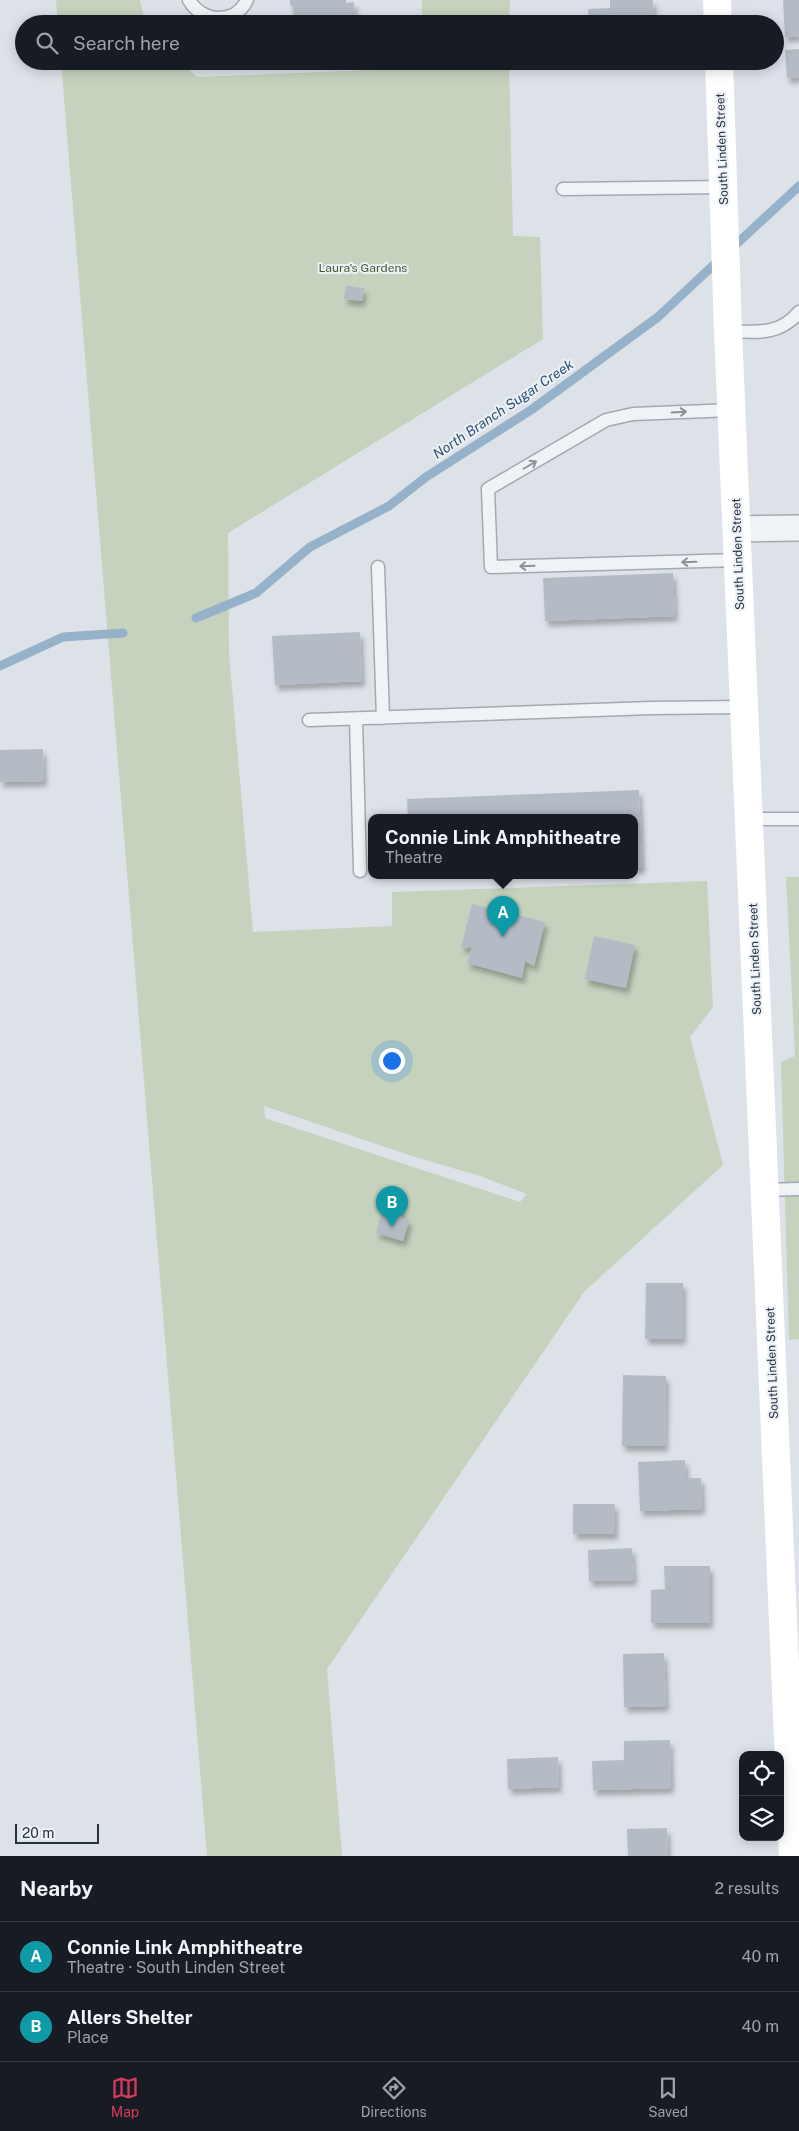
<!DOCTYPE html>
<meta charset="utf-8">
<style>
body{margin:0;font-family:"Public Sans",sans-serif;background:#20242c;color:#f1f3f6}
.controls{position:absolute;right:15px;bottom:15px;display:grid;overflow:hidden;border-radius:10px;box-shadow:0 2px 12px #0003}
.controls button{width:45px;height:45px;display:grid;place-items:center;padding:0;border:0;border-bottom:1px solid #363941;background:#171b24;color:#f1f3f6;font:25px sans-serif}
.scale{position:absolute;left:15px;bottom:12px;width:84px;box-sizing:border-box;padding-left:5px;border:2px solid #26313f;border-top:0;font-size:14px;line-height:18px;white-space:nowrap;color:#26313f;-webkit-text-stroke:4px #edf1f5;paint-order:stroke}
.you{position:absolute;left:391px;top:1060px;width:18px;height:18px;margin:-12px;border:4px solid #fff;border-radius:50%;background:#1a73e8;box-shadow:0 0 0 8px #1a73e833}
.badge{display:grid;place-items:center;width:32px;height:32px;border-radius:50%;background:#d53a5b;color:#fff;font-size:16px;font-weight:700}
.pin{position:absolute;translate:-50% -41px;filter:drop-shadow(0 1px 2px #0008)}
.pin::after{content:'';position:absolute;top:26px;width:18px;height:15px;background:inherit;clip-path:polygon(0 0,100% 0,50% 100%)}
.popup{position:absolute;left:368px;top:814px;width:270px;height:65px;box-sizing:border-box;display:grid;place-content:center;border-radius:10px;background:#171b24;filter:drop-shadow(0 1px 4px #0005);font-size:16px;white-space:nowrap;color:#9ea1a6}
.popup b{font-size:19px;color:#f1f3f6}
.popup::after{content:'';position:absolute;left:50%;top:100%;margin-left:-10px;border:10px solid transparent;border-top-color:#171b24}
.list{margin:0;padding:0;list-style:none}
h2{display:flex;justify-content:space-between;align-items:center;height:65px;margin:0;padding:0 20px;font-size:21px}
h2 small{font-size:16px;font-weight:400;color:#9ea1a6}
.list li{display:grid;grid-template-columns:32px 1fr auto;gap:15px;align-items:center;box-sizing:border-box;height:70px;padding:0 20px;border-top:1px solid #363941}
.list b{display:block;font-size:19px;white-space:nowrap}
.list p{margin:0;font-size:16px;white-space:nowrap;color:#9ea1a6}
.list em{font-size:16px;font-style:normal;color:#9ea1a6}
.icon{flex:none;width:28px;height:28px;fill:none;stroke:currentColor;stroke-width:2;stroke-linecap:round;stroke-linejoin:round}
.map{position:relative;flex:none;width:799px;height:1856px;overflow:hidden}
.search{position:absolute;background:#171b24;box-shadow:0 2px 12px #0003;left:15px;right:15px;top:15px;height:55px;display:flex;align-items:center;gap:12px;box-sizing:border-box;padding:0 18px;border-radius:28px;color:#9ea1a6;font-size:19px}
.sheet{height:205px;background:#171b24}
nav{display:flex;justify-content:space-around;align-items:center;box-sizing:border-box;height:70px;border-top:1px solid #363941;background:#171b24;font-size:14px;color:#9ea1a6}
nav a{display:grid;justify-items:center;gap:2px}
nav .on{color:#d53a5b}
.map>svg:first-child{display:block}
.green{fill:#c4d2be;fill-rule:evenodd}
.lines{fill:none;stroke-linecap:round;stroke-linejoin:round}
.stream{stroke:#96b2ca;stroke-width:9}
.building{fill:#b4bbc5;filter:url(#shadow)}
.lane-casing{stroke:#a2a9b2;stroke-width:15}
.street-casing{stroke:#a2a9b2;stroke-width:28}
.lane{stroke:#f0f3f6;stroke-width:12}
.street{stroke:#f0f3f6;stroke-width:25}
.secondary{stroke:#fff;stroke-width:28}
.oneway{stroke:#8b929a}
.labels{text-anchor:middle;dominant-baseline:central;stroke-width:4;stroke-linejoin:round;paint-order:stroke}
.street-label{font-size:12px;fill:#26313f;stroke:#edf1f5}
.park-label{font-size:12px;fill:#3d5c32;stroke:#edf1f5}
.water-label{font-size:14px;font-style:italic;fill:#2e5275;stroke:#edf1f5}
</style>
<div class="map">
<svg width="799" height="1856" viewBox="0 0 799 1856">
<defs>
<filter id="shadow"><feDropShadow dx="3" dy="5.5" stdDeviation="2.5" flood-color="#0004"/></filter>
</defs>
<rect width="100%" height="100%" fill="#dde2e8"/>
<path class="green" d="M 56,0 L 140,0 L 145,24 L 58,24 Z
M 422,0 L 510,0 L 509,24 L 422,24 Z
M 61,61 L 179,61 L 197,77 L 423,68 L 423,61 L 509,61 L 513,236 L 540,237 L 543,339 L 228,533 L 229,653 L 253,932 L 392,926 L 392,892 L 707,881 L 713,1007 L 690,1037 L 723,1165 L 584,1292 L 327,1669 L 342,1856 L 207,1856 ZM 264,1106 L 415,1157 L 480,1176 L 527,1194 L 520,1202 L 286,1125 L 265,1118 Z
M 786,877 L 799,877 L 799,1339 L 789,1340 L 781,1062 L 795,1056 Z"/>
<g class="lines">
<path class="stream" d="M 730,250 L 799,186
M 196,618 L 256,593 L 310,547 L 389,506 L 426,477 L 531,410 L 658,317 L 720,259
M 0,666 L 63,637 L 123,633"/>
</g>
<path class="building" d="M 290,0 L 346,0 L 346,3 L 354,2 L 355,24 L 294,24 L 293,6 L 290,6 Z
M 610,0 L 653,0 L 654,24 L 589,24 L 588,9 L 610,8 Z
M 783,0 L 799,0 L 799,36 L 785,37 Z
M 799,49 L 799,77 L 787,78 L 785,50 Z
M 346,286 L 364,288 L 362,301 L 344,299 Z
M 673,573 L 675,616 L 545,621 L 543,578 Z
M 360,632 L 362,681 L 275,685 L 272,636 Z
M 43,749 L 44,781 L 0,782 L 0,750 Z
M 639,790 L 642,868 L 634,868 L 634,818 L 408,818 L 407,799 Z
M 472,904 L 545,922 L 534,966 L 525,961 L 522,978 L 467,963 L 472,947 L 461,948 Z
M 594,936 L 635,945 L 626,988 L 585,979 Z
M 393,1207 L 403,1209 L 401,1218 L 409,1220 L 403,1241 L 376,1233 L 382,1212 L 391,1215 Z
M 646,1283 L 683,1283 L 683,1339 L 645,1339 Z
M 623,1375 L 666,1376 L 665,1446 L 622,1446 Z
M 685,1460 L 686,1478 L 701,1478 L 702,1509 L 640,1511 L 638,1462 Z
M 573,1504 L 615,1504 L 615,1534 L 573,1534 Z
M 632,1548 L 634,1580 L 589,1581 L 588,1550 Z
M 664,1566 L 710,1566 L 710,1623 L 651,1623 L 651,1590 L 665,1589 Z
M 664,1653 L 666,1706 L 624,1707 L 623,1654 Z
M 670,1740 L 671,1788 L 593,1790 L 592,1761 L 624,1760 L 624,1741 Z
M 558,1757 L 559,1787 L 508,1789 L 507,1759 Z
M 667,1828 L 668,1856 L 628,1856 L 627,1829 Z"/>
<g class="lines">
<g class="lane-casing">
<path id="lane" d="M 189,0 C 202,23 235,25 247,0
M 563,189 L 724,187
M 728,331 C 756,332 779,336 799,312
M 732,410 L 633,414 L 606,420 L 488,489 L 491,567 L 738,560
M 378,567 L 383,718
M 356,719 L 360,871
M 309,720 L 652,708 L 744,707
M 749,819 L 799,819
M 764,1190 L 799,1189"/>
</g>
<g class="street-casing">
<path id="street" d="M 737,529 L 799,528"/>
</g>
<use href="#lane" class="lane"/>
<use href="#street" class="street"/>
<path class="secondary" d="M 717,0 L 718,24
M 719,61 L 728,331 L 793,1856"/>
</g>
<defs><path id="oneway-shaft" d="M-6 0H5M1.5-3L5.5 0L1.5 3" fill="none" stroke-width="1.6" stroke-linecap="round" stroke-linejoin="round" transform="scale(1.25)"/></defs>
<g class="oneway">
<use href="#oneway-shaft" transform="translate(679 412) rotate(-3)"/>
<use href="#oneway-shaft" transform="translate(530 465) rotate(-30)"/>
<use href="#oneway-shaft" transform="translate(689 562) rotate(178)"/>
<use href="#oneway-shaft" transform="translate(527 566) rotate(178)"/>
</g>
<g class="labels">
<g class="street-label">
<text transform="translate(722 149) rotate(-92)">South Linden Street</text>
<text transform="translate(738 554) rotate(-92)">South Linden Street</text>
<text transform="translate(755 959) rotate(-92)">South Linden Street</text>
<text transform="translate(772 1363) rotate(-92)">South Linden Street</text>
</g>
<g class="park-label">
<text x="363" y="268">Laura's Gardens</text>
</g>
<g class="water-label">
<text transform="translate(503 409) rotate(-34)">North Branch Sugar Creek</text>
</g>
</g>
</svg>
<div class="controls">
<button><svg class="icon" aria-label="locate" viewBox="0 0 24 24"><circle cx="12" cy="12" r="6"/><path d="M12 2v4M12 18v4M2 12h4M18 12h4"/></svg></button>
<button><svg class="icon" aria-label="layers" viewBox="0 0 24 24"><path d="M12 4l9 5-9 5-9-5zM3 14l9 5 9-5"/></svg></button>
</div>
<div class="scale">20 m</div>
<div class="you"></div>
<div class="pin badge" style="left:503px;top:937px;background:#0f9aa8">A</div>
<div class="popup"><b>Connie Link Amphitheatre</b>Theatre</div>
<div class="pin badge" style="left:392px;top:1227px;background:#0f9aa8">B</div>
<div class="search"><svg class="icon" aria-label="search" viewBox="0 0 24 24"><circle cx="10" cy="10" r="6"/><path d="M15 15l6 6"/></svg>Search here</div>
</div>
<section class="sheet">
<h2>Nearby<small>2 results</small></h2>
<ul class="list">
<li><span class="badge" style="background:#0f9aa8">A</span><div><b>Connie Link Amphitheatre</b><p>Theatre · South Linden Street</p></div><em>40 m</em></li>
<li><span class="badge" style="background:#0f9aa8">B</span><div><b>Allers Shelter</b><p>Place</p></div><em>40 m</em></li>
</ul>
</section>
<nav>
<a class="on"><svg class="icon" aria-label="map" viewBox="0 0 24 24"><path d="M3 6l6-2 6 2 6-2v14l-6 2-6-2-6 2zM9 4v14M15 6v14"/></svg>Map</a>
<a><svg class="icon" aria-label="directions" viewBox="0 0 24 24"><path d="M12 3l9 9-9 9-9-9zM9 14v-3h6M13 9l2 2-2 2"/></svg>Directions</a>
<a><svg class="icon" aria-label="saved" viewBox="0 0 24 24"><path d="M7 4h10v16l-5-4-5 4z"/></svg>Saved</a>
</nav>
